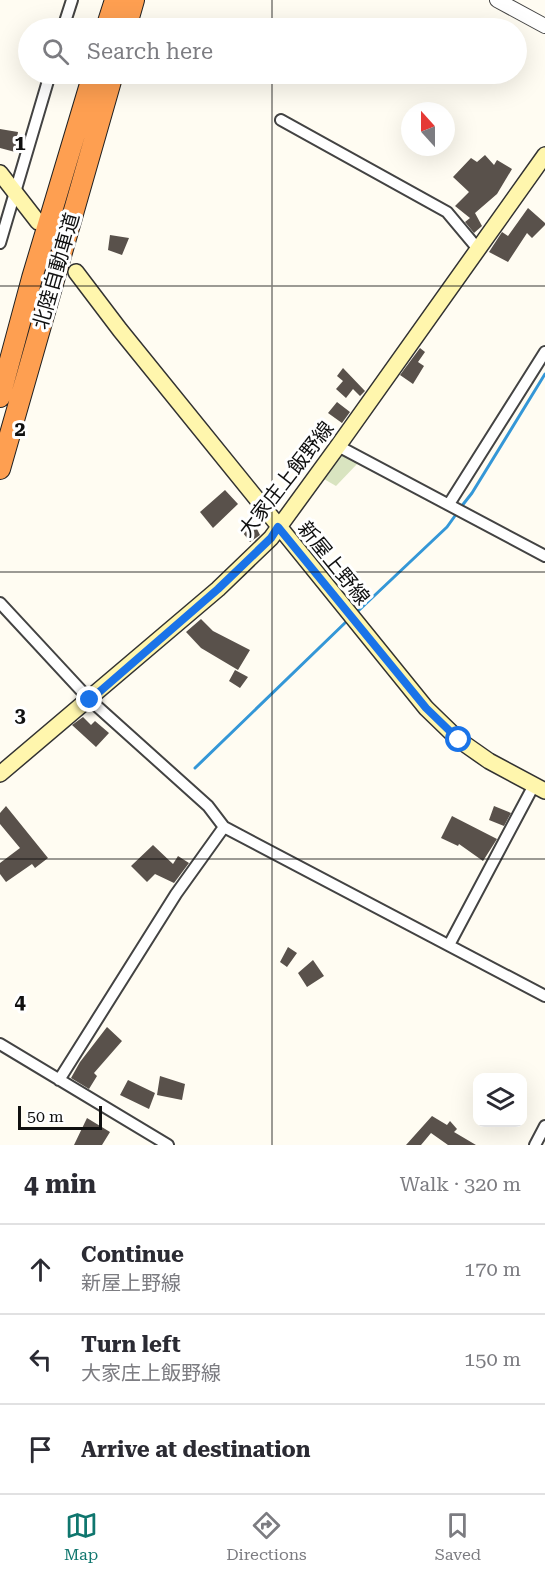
<!DOCTYPE html>
<meta charset="utf-8">
<style>
body{margin:0;font-family:"Roboto Serif","Noto Sans JP",serif;background:#f7f7f7;color:#2b2b33}
.controls{position:absolute;right:18px;bottom:18px;display:grid;overflow:hidden;border-radius:12px;box-shadow:0 6px 24px #0002}
.controls button{width:54px;height:54px;display:grid;place-items:center;padding:0;border:0;border-bottom:2px solid #e1e1e2;background:#fff;color:#2b2b33;font:30px sans-serif}
.compass{position:absolute;left:401px;top:102px;width:54px;height:54px;border-radius:50%;background:#fff;box-shadow:0 6px 24px #0002;rotate:339deg}
.scale{position:absolute;left:18px;bottom:15px;width:84px;box-sizing:border-box;padding-left:6px;border:3px solid #101010;border-top:0;font-size:16px;line-height:21px;white-space:nowrap;color:#101010;-webkit-text-stroke:4px #fff;paint-order:stroke}
.stop{position:absolute;width:18px;height:18px;margin:-14px;border:4px solid #1a73e8;border-radius:50%;background:#fff}
.stop.end{background:#1a73e8;border-color:#fff;box-shadow:0 2px 6px #0008}
.list{margin:0;padding:0;list-style:none}
h2{display:flex;justify-content:space-between;align-items:center;height:78px;margin:0;padding:0 24px;font-size:26px}
h2 small{font-size:20px;font-weight:400;color:#7c7c81}
.list li{display:grid;grid-template-columns:39px 1fr auto;gap:18px;align-items:center;box-sizing:border-box;height:90px;padding:0 24px;border-top:2px solid #e1e1e2}
.list b{display:block;font-size:22px;white-space:nowrap}
.list p{margin:0;font-size:20px;white-space:nowrap;color:#7c7c81}
.list em{font-size:20px;font-style:normal;color:#7c7c81}
.icon{flex:none;width:33px;height:33px;fill:none;stroke:currentColor;stroke-width:2;stroke-linecap:round;stroke-linejoin:round}
.map{position:relative;flex:none;width:545px;height:1145px;overflow:hidden}
.search{position:absolute;background:#fff;box-shadow:0 6px 24px #0002;left:18px;right:18px;top:18px;height:66px;display:flex;align-items:center;gap:15px;box-sizing:border-box;padding:0 21px;border-radius:33px;color:#7c7c81;font-size:22px}
.sheet{height:348px;background:#fff}
nav{display:flex;justify-content:space-around;align-items:center;box-sizing:border-box;height:84px;border-top:2px solid #e1e1e2;background:#fff;font-size:16px;color:#7c7c81}
nav a{display:grid;justify-items:center;gap:3px}
nav .on{color:#0f766e}
.map>svg:first-child{display:block}
.cemetery{fill:#d9e4c0}
.lines{fill:none;stroke-linecap:round;stroke-linejoin:round}
.stream{stroke:#3497d7;stroke-width:3}
.building{fill:#59514b}
.minor-casing{stroke:#434343;stroke-width:14}
.tertiary-casing{stroke:#434343;stroke-width:16}
.secondary-casing{stroke:#323232;stroke-width:18}
.motorway-casing{stroke:#212121;stroke-width:22}
.minor{stroke:#fff;stroke-width:10}
.tertiary{stroke:#fff;stroke-width:14}
.secondary{stroke:#fff6ad;stroke-width:15}
.motorway{stroke:#fe9f51;stroke-width:20}
.route{stroke:#1a73e8;stroke-width:8}
.grid{fill:none;stroke:#101010;stroke-width:1.5;stroke-opacity:0.55}
.labels{text-anchor:middle;dominant-baseline:central;stroke-width:6;stroke-linejoin:round;paint-order:stroke}
.street-label{font-size:20px;fill:#101010;stroke:#fff}
.grid-label{font-size:20px;text-anchor:middle;font-weight:bold;fill:#101010;stroke:#fff;stroke-width:6;stroke-linejoin:round;paint-order:stroke}
</style>
<div class="map">
<svg width="545" height="1145" viewBox="0 0 545 1145">
<rect width="100%" height="100%" fill="#fffcf2"/>
<path class="cemetery" d="M 342,454 L 358,463 L 336,486 L 324,479 Z"/>
<g class="lines">
<path class="stream" d="M 461,507 L 472,493 L 545,374
M 356,613 L 447,527 L 457,513
M 195,768 L 348,620"/>
</g>
<path class="building" d="M 0,129 L 18,132 L 15,152 L 0,148 Z
M 485,155 L 494,165 L 497,160 L 512,169 L 497,194 L 475,213 L 482,226 L 474,233 L 465,222 L 470,218 L 455,206 L 469,192 L 453,177 L 471,158 L 477,162 Z
M 528,208 L 545,223 L 545,225 L 532,238 L 527,233 L 508,262 L 489,252 L 502,232 L 508,236 Z
M 110,235 L 129,238 L 122,255 L 108,250 Z
M 420,348 L 425,352 L 418,362 L 424,366 L 413,384 L 400,375 Z
M 343,368 L 365,391 L 360,396 L 353,389 L 346,398 L 336,389 L 343,381 L 337,376 Z
M 337,402 L 350,412 L 342,423 L 328,413 Z
M 225,490 L 238,504 L 213,528 L 200,512 Z
M 252,519 L 260,535 L 250,542 L 240,529 Z
M 201,619 L 213,631 L 250,650 L 238,670 L 201,648 L 186,632 Z
M 235,670 L 248,677 L 240,688 L 229,681 Z
M 83,717 L 91,725 L 95,721 L 109,733 L 96,747 L 72,725 Z
M 6,806 L 48,858 L 35,868 L 32,864 L 6,882 L 0,874 L 0,863 L 20,848 L 0,824 L 0,813 Z
M 494,806 L 511,813 L 504,826 L 489,820 Z
M 452,816 L 497,839 L 483,861 L 459,844 L 458,846 L 441,838 Z
M 153,845 L 173,864 L 178,856 L 189,863 L 174,883 L 155,874 L 147,882 L 131,866 Z
M 288,947 L 297,953 L 287,967 L 280,962 Z
M 313,960 L 324,976 L 307,987 L 298,973 Z
M 107,1027 L 122,1041 L 94,1073 L 97,1076 L 89,1089 L 71,1078 L 80,1062 Z
M 160,1076 L 185,1084 L 182,1100 L 157,1095 Z
M 128,1080 L 155,1093 L 149,1109 L 120,1095 Z
M 432,1116 L 447,1125 L 450,1121 L 457,1129 L 454,1132 L 476,1145 L 448,1145 L 431,1133 L 421,1145 L 406,1145 Z
M 87,1118 L 110,1132 L 102,1145 L 74,1145 Z"/>
<g class="lines">
<g class="minor-casing">
<path id="minor" d="M 63,28 L 72,0
M 281,120 L 447,212 L 478,249
M 0,243 L 50,74
M 338,446 L 545,556
M 449,504 L 545,352
M 0,603 L 90,700 L 208,806 L 224,827 L 545,996
M 449,945 L 534,785
M 0,1044 L 168,1145
M 59,1080 L 176,894 L 224,827
M 535,1145 L 545,1126"/>
</g>
<g class="tertiary-casing">
<path id="tertiary" d="M 497,0 L 545,26"/>
</g>
<g class="secondary-casing">
<path id="secondary" d="M 0,173 L 38,222
M 76,272 L 120,330 L 426,708 L 459,740 L 489,761 L 545,791
M 0,774 L 218,589 L 271,538 L 338,446 L 545,155"/>
</g>
<g class="motorway-casing">
<path id="motorway" d="M 106,28 L 115,0
M 126,28 L 134,0
M 0,397 L 32,278 L 93,74
M 0,469 L 113,74"/>
</g>
<use href="#minor" class="minor"/>
<use href="#tertiary" class="tertiary"/>
<use href="#secondary" class="secondary"/>
<use href="#motorway" class="motorway"/>
</g>
<g class="lines">
<path class="route" d="M 90,700 L 218,589 L 271,538 L 278,527 L 426,708 L 459,740"/>
</g>
<path class="grid" d="M 272,0 L 272,28M 272,74 L 272,1145M 0,286 L 545,286M 0,572 L 545,572M 0,859 L 545,859"/>
<g class="labels">
<g class="street-label">
<text transform="translate(56 271) rotate(-74)">北陸自動車道</text>
<text transform="translate(286 479) rotate(-52)">大家庄上飯野線</text>
<text transform="translate(334 563) rotate(51)">新屋上野線</text>
</g>
</g>
<g class="grid-label">
<text x="20" y="150">1</text>
<text x="20" y="436">2</text>
<text x="20" y="722">3</text>
<text x="20" y="1009">4</text>
</g>
</svg>
<div class="controls">
<button><svg class="icon" aria-label="layers" viewBox="0 0 24 24"><path d="M12 4l9 5-9 5-9-5zM3 14l9 5 9-5"/></svg></button>
</div>
<svg class="compass" viewBox="-18 -18 36 36"><path d="M0-13l5 13h-10z" fill="#e53935"/><path d="M0 13l5-13h-10z" fill="#7c7c81"/></svg>
<div class="scale">50 m</div>
<div class="stop" style="left:459px;top:740px"></div>
<div class="stop end" style="left:90px;top:700px"></div>
<div class="search"><svg class="icon" aria-label="search" viewBox="0 0 24 24"><circle cx="10" cy="10" r="6"/><path d="M15 15l6 6"/></svg>Search here</div>
</div>
<section class="sheet">
<h2>4 min<small>Walk · 320 m</small></h2>
<ul class="list">
<li><svg class="icon" aria-label="ahead" viewBox="0 0 24 24"><path d="M12 20V5M6 11l6-6 6 6"/></svg><div><b>Continue</b><p>新屋上野線</p></div><em>170 m</em></li>
<li><svg class="icon" aria-label="left" viewBox="0 0 24 24"><path d="M17 20v-9H6M10 6l-5 5 5 5"/></svg><div><b>Turn left</b><p>大家庄上飯野線</p></div><em>150 m</em></li>
<li><svg class="icon" aria-label="arrive" viewBox="0 0 24 24"><path d="M6 21V4h12l-3 4 3 4H6"/></svg><div><b>Arrive at destination</b></div></li>
</ul>
</section>
<nav>
<a class="on"><svg class="icon" aria-label="map" viewBox="0 0 24 24"><path d="M3 6l6-2 6 2 6-2v14l-6 2-6-2-6 2zM9 4v14M15 6v14"/></svg>Map</a>
<a><svg class="icon" aria-label="directions" viewBox="0 0 24 24"><path d="M12 3l9 9-9 9-9-9zM9 14v-3h6M13 9l2 2-2 2"/></svg>Directions</a>
<a><svg class="icon" aria-label="saved" viewBox="0 0 24 24"><path d="M7 4h10v16l-5-4-5 4z"/></svg>Saved</a>
</nav>
